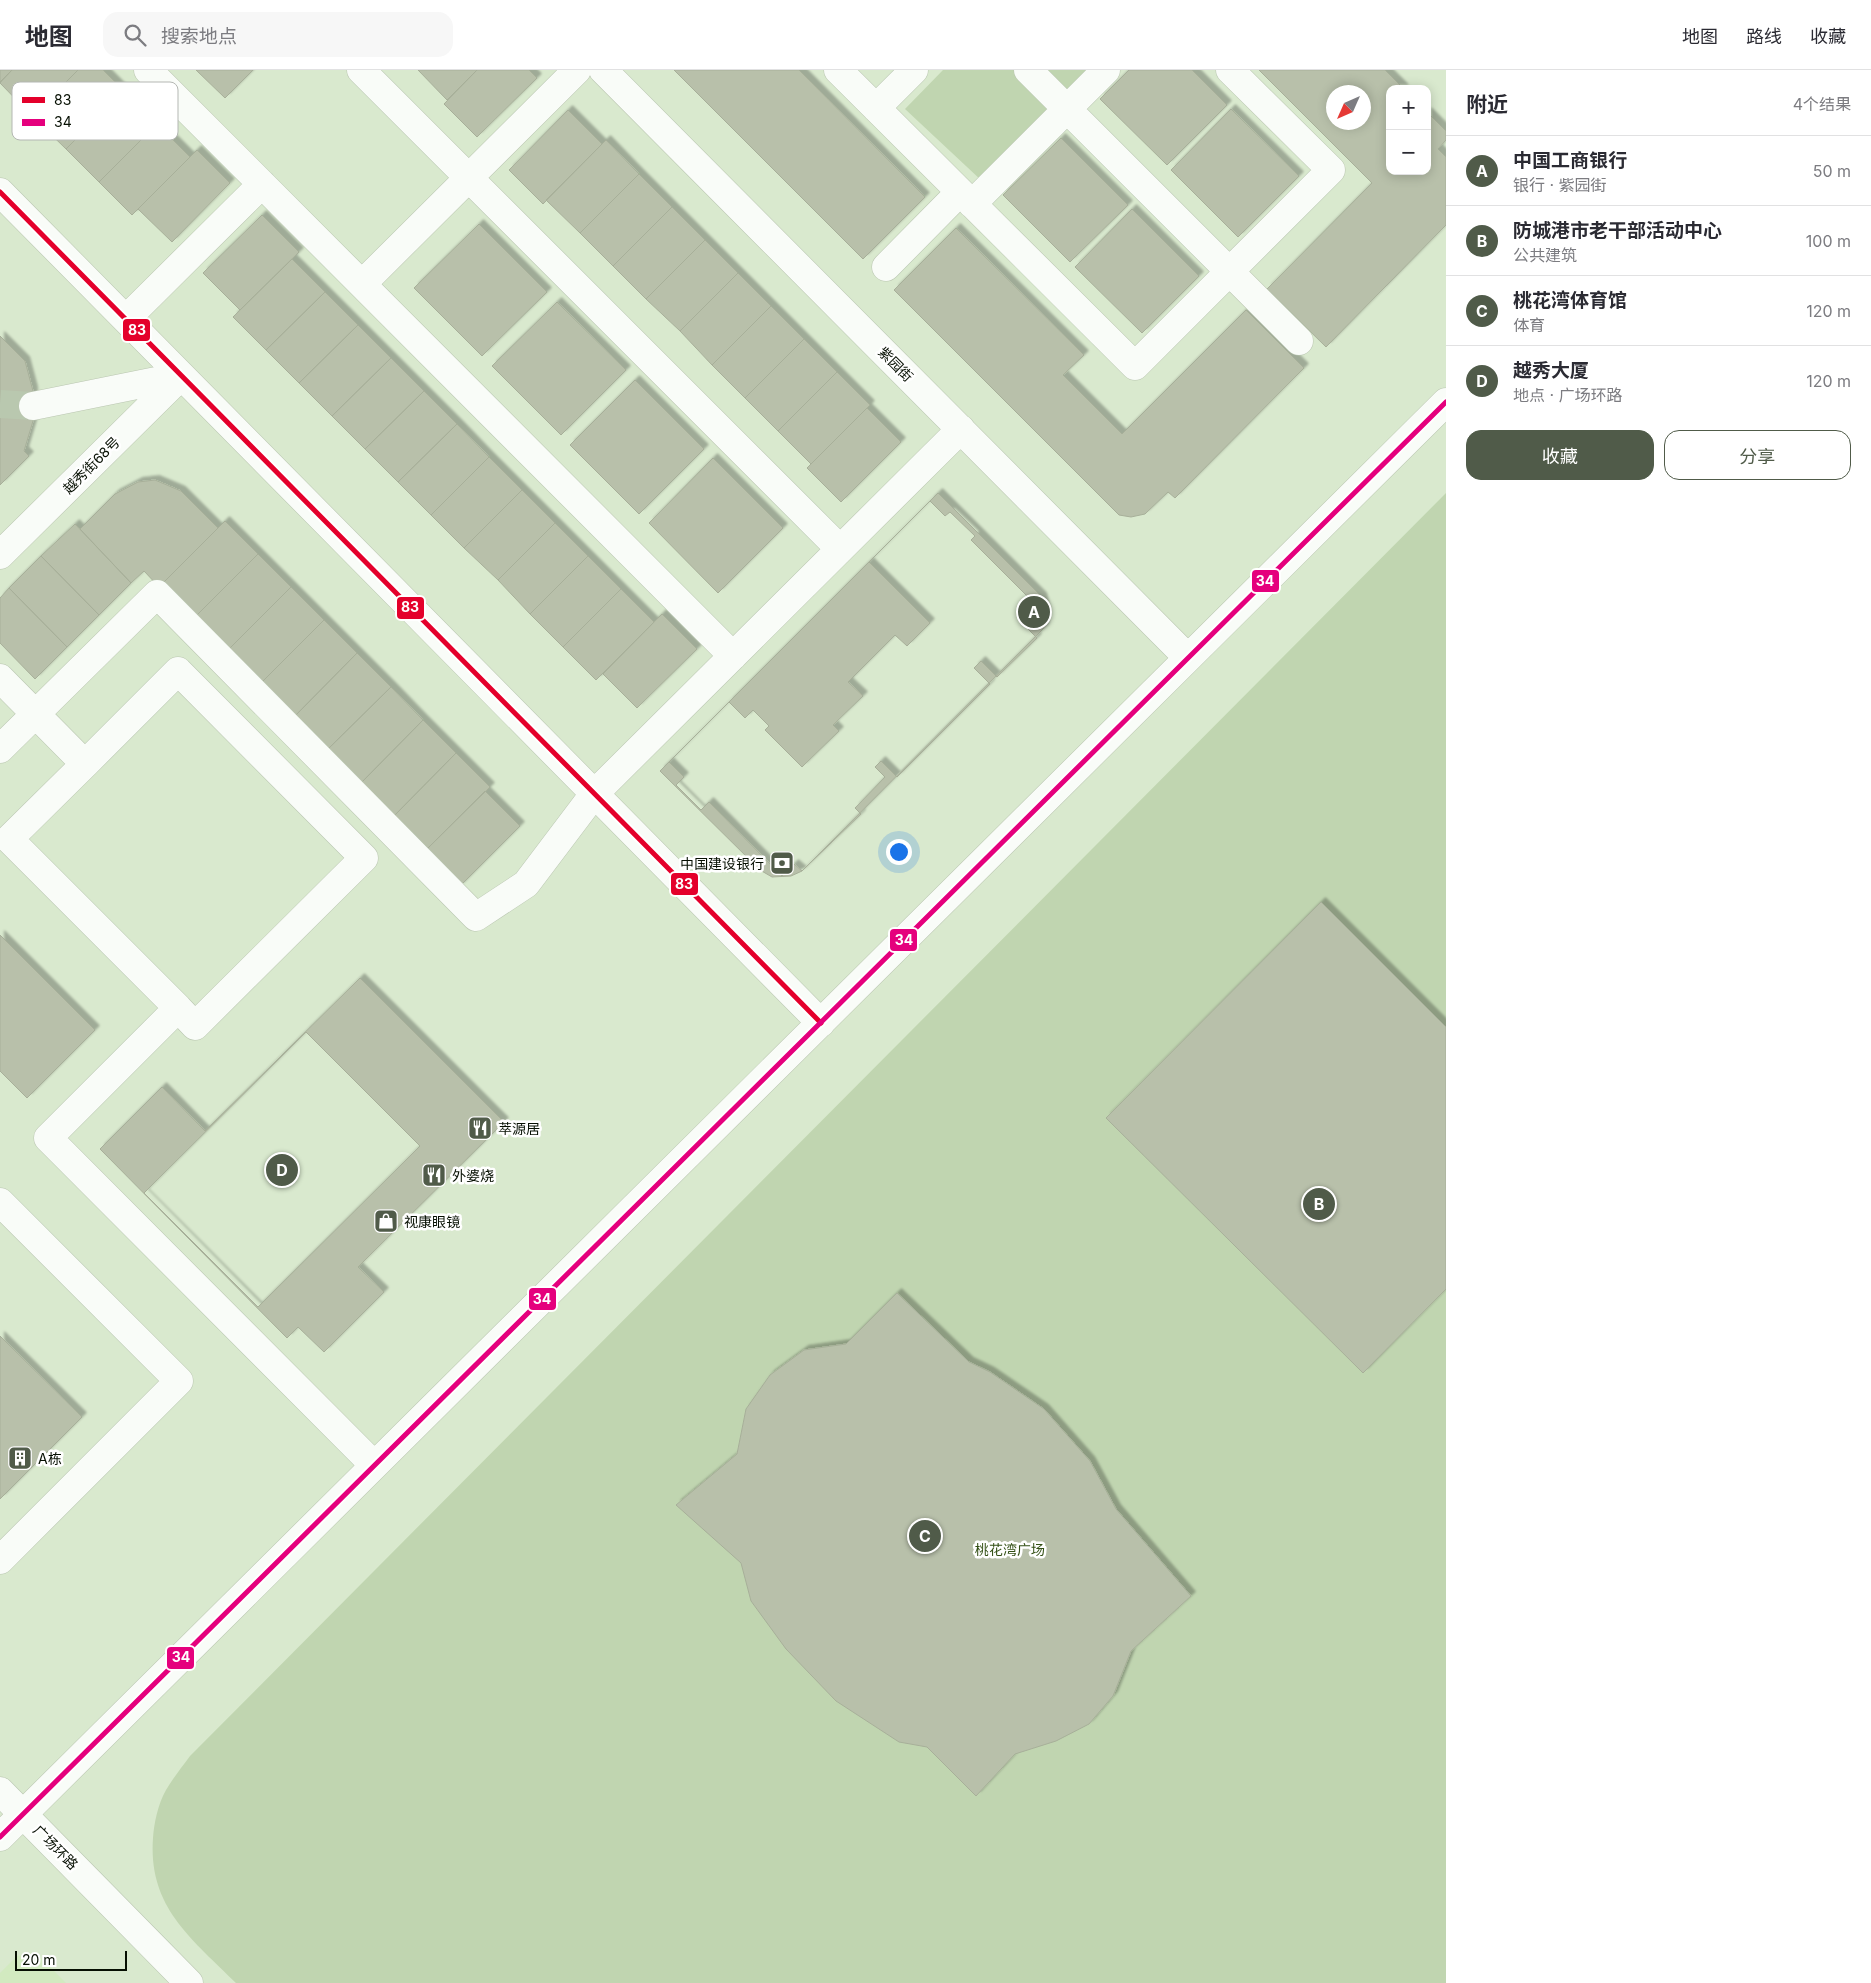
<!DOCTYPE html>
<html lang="zh">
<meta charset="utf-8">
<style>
body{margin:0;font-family:Inter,"Noto Sans SC",sans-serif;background:#f7f7f7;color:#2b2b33}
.controls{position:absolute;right:15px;top:15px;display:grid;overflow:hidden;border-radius:10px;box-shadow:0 2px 12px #0003}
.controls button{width:45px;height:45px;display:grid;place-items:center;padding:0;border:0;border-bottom:1px solid #e1e1e2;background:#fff;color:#2b2b33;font:25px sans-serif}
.compass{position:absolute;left:1326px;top:15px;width:45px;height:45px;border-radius:50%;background:#fff;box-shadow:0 2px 12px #0003;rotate:225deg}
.scale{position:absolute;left:15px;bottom:12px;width:112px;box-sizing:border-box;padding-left:5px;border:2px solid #060f02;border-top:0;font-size:14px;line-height:18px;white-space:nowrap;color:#060f02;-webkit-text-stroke:4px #fff;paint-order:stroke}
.you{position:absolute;left:898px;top:781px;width:18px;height:18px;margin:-12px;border:4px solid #fff;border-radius:50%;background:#1a73e8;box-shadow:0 0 0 8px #1a73e833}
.badge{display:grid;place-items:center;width:32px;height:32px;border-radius:50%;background:#505b49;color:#fff;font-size:16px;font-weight:700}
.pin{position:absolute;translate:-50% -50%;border:2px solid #fff;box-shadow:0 1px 5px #0006}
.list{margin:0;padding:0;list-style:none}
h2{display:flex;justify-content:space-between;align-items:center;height:65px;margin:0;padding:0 20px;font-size:21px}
h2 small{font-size:16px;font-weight:400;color:#7c7c81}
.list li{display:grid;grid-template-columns:32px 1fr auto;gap:15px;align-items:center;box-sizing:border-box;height:70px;padding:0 20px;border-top:1px solid #e1e1e2}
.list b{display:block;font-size:19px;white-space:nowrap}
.list p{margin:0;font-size:16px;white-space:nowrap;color:#7c7c81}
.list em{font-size:16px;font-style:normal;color:#7c7c81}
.actions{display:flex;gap:10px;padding:15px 20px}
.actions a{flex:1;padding:11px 0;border:1px solid #505b49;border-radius:15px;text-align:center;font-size:18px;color:#505b49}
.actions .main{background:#505b49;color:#fff}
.icon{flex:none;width:28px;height:28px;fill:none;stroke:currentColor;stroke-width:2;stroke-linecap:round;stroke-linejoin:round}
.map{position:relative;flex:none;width:1446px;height:1913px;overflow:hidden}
header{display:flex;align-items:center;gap:30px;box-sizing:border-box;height:70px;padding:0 25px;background:#fff;border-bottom:1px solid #e1e1e2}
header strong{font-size:24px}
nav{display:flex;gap:28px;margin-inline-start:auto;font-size:18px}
.search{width:350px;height:45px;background:#f7f7f7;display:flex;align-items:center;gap:12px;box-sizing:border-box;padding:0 18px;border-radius:15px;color:#7c7c81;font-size:19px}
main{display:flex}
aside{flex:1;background:#fff}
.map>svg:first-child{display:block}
.built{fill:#d2eac0}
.green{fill:#c0d5b0}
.building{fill:#b8c0aa;stroke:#a7af99;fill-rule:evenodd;filter:url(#shadow)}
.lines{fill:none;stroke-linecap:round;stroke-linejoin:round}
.minor-tunnel{stroke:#b9c8af;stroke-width:28;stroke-dasharray:28 14;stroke-linecap:butt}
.minor-casing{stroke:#bac6b1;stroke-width:29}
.minor{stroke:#f9fcf8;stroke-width:28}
.bus-1-casing{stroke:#fff;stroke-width:9}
.bus-2-casing{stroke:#fff;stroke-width:9}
.bus-1{stroke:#e4002b;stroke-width:5}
.bus-2{stroke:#e5007d;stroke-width:5}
.labels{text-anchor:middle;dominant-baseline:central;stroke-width:5;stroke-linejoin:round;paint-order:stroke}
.street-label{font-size:14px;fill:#060f02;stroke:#fff}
.poi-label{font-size:14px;fill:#060f02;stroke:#fff;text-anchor:start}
.park-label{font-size:14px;fill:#324f14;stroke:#fff}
.key{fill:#fff;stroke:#b4b7b3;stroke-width:1}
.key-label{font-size:14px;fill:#060f02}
.line-badge{stroke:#fff;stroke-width:2}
.badge-label{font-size:14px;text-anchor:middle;font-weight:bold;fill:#fff}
</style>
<header>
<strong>地图</strong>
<div class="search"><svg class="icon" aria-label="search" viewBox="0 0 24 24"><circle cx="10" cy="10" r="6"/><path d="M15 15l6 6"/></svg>搜索地点</div>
<nav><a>地图</a><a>路线</a><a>收藏</a></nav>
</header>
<main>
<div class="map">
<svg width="1446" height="1913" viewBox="0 0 1446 1913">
<defs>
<filter id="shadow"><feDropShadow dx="4.5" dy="-4.5" stdDeviation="1" flood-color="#0004"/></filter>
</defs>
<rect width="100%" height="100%" fill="#d9e9ce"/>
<path class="built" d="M 36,1883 L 66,1913 L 0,1913 L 0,1903 L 17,1886 Z"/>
<path class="green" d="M 943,0 L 1091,0 L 982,111 L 905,39 Z
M 1446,423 L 1446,1913 L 236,1913 C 191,1868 148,1837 153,1768 C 154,1753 158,1734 166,1720 C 173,1708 182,1697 190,1686 Z"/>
<path class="building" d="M 0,0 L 12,0 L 0,12 Z
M 12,0 L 78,0 L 32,46 L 0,13 Z
M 78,0 L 103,0 L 124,21 L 66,79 L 32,46 Z
M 196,0 L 253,0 L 225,28 Z
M 418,0 L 477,0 L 447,30 Z
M 477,0 L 529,0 L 537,8 L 477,67 L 444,34 Z
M 674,0 L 799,0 L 925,127 L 863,189 Z
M 1129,0 L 1192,0 L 1227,35 L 1167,95 L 1100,29 Z
M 1259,0 L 1385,0 L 1404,19 L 1390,19 L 1390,101 L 1427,101 L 1427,42 L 1446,61 L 1446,70 L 1438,79 L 1446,87 L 1446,155 L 1326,277 L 1267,219 L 1372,113 ZM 1334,22 L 1364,22 L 1364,52 L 1334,52 Z
M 124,21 L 157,54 L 99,112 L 66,79 Z
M 1231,39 L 1299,106 L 1238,167 L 1171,100 Z
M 568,40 L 602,74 L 543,134 L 509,100 Z
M 157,54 L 190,87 L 132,145 L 99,112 Z
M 1061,68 L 1128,135 L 1070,192 L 1003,125 Z
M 606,70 L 639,104 L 580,163 L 546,130 Z
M 197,80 L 230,113 L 172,172 L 138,139 Z
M 639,104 L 672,137 L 613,196 L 580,163 Z
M 672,137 L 705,170 L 646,229 L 613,196 Z
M 1132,139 L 1199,206 L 1142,263 L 1075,197 Z
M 262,145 L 299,182 L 240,240 L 203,203 Z
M 479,154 L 547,222 L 482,286 L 414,218 Z
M 956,158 L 1084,285 L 1063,305 L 1122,364 L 1246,240 L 1304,298 L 1175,428 L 1168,422 L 1145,444 L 1131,447 L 1119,445 L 894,220 Z
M 705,170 L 738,203 L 680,261 L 646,229 Z
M 292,189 L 325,222 L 266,280 L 233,247 Z
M 738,203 L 771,236 L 712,295 L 680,261 Z
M 325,222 L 358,255 L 299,313 L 266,280 Z
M 557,232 L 626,300 L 561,365 L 492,296 Z
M 771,236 L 804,269 L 745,328 L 712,295 Z
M 358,255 L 391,288 L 332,346 L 299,313 Z
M 0,266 L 25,291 L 33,321 L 33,351 L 24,381 L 29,386 L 0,415 Z
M 804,269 L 837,302 L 778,361 L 745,328 Z
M 391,288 L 424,321 L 365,379 L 332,346 Z
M 837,302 L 870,335 L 811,394 L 778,361 Z
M 635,310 L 704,379 L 639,444 L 570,375 Z
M 424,321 L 457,354 L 398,412 L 365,379 Z
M 867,338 L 901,372 L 841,432 L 807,398 Z
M 457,354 L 489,387 L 431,445 L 398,412 Z
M 489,387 L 522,420 L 464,478 L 431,445 Z
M 713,388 L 783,458 L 718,523 L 649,453 Z
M 155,410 L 181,421 L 218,458 L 159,517 L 144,501 L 131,513 L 80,459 L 115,424 L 138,412 Z
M 522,420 L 555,453 L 498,510 L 464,478 Z
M 938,423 L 1042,527 L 1046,543 L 1044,558 L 802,801 L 791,806 L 772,807 L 760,800 L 660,701 Z
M 930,431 L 945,446 L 950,442 L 975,466 L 971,470 L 1044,543 L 1028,559 L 1037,568 L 997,607 L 981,591 L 974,598 L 990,614 L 897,707 L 881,691 L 875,697 L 885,707 L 855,738 L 861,744 L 802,801 L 794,794 L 782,806 L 709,732 L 701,740 L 676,715 L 684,707 L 669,692 L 729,632 L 745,648 L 753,640 L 769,656 L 765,660 L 802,697 L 839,661 L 833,655 L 863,626 L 848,612 L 895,565 L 907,576 L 930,553 L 869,492 Z
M 225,451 L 258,484 L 196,546 L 163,513 Z
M 555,453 L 588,486 L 530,544 L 498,510 Z
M 75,454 L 131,513 L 99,545 L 41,486 Z
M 258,484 L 291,517 L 229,579 L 196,546 Z
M 41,486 L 99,545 L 67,577 L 9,518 Z
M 588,486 L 621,519 L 563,577 L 530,544 Z
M 291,517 L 324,550 L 262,612 L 229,579 Z
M 9,518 L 67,577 L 35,609 L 0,573 L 0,528 Z
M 621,519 L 654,552 L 596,610 L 563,577 Z
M 662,544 L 697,579 L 637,638 L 603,604 Z
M 324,550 L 357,583 L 295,646 L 262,612 Z
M 357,583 L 391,617 L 328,679 L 295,646 Z
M 391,617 L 423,650 L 362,712 L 328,679 Z
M 423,650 L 456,683 L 395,745 L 362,712 Z
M 456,683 L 490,717 L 428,778 L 395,745 Z
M 485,721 L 520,756 L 459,817 L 424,782 Z
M 1321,832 L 1446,957 L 1446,1219 L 1363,1303 L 1106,1048 Z
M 0,865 L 95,960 L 27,1028 L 0,1001 Z
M 360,908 L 504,1052 L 358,1197 L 384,1222 L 324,1282 L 298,1257 L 287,1268 L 100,1079 L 162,1017 L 205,1061 Z
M 306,962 L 420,1076 L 258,1237 L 144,1123 Z
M 897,1223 L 969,1292 L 990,1302 L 1044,1339 L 1090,1391 L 1116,1439 L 1191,1526 L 1131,1581 L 1113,1626 L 1089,1654 L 1056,1671 L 1015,1684 L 976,1726 L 927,1677 L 899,1672 L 836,1631 L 786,1579 L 751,1531 L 741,1493 L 676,1435 L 737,1384 L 746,1339 L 770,1305 L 804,1280 L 846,1274 Z
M 0,1266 L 82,1347 L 0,1429 Z"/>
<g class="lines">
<path class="minor-tunnel" d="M 0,334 L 33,336"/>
<g class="minor-casing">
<path id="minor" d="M 148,0 L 733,586
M 361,0 L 840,479
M 603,0 L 1188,588
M 838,0 L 1135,296 L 1331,100 L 1230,0
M 1028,0 L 1299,271
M 876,38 L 914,0
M 0,122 L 821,953
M 972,134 L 1106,0
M 886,197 L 960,122
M 362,214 L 577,0
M 126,249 L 262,114
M 33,336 L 181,306
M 0,485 L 181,306
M 0,608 L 85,694 L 9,769 L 178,938
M 0,679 L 157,524 L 476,847 L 526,814 L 594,724 L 961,359
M 85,694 L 178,601 L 364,788 L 195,956 L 178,938 L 48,1068 L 374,1395
M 0,1132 L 179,1311 L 0,1490
M 0,1721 L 189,1913
M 0,1767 L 1446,332"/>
</g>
<use href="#minor" class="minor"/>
<g class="bus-1-casing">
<path id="bus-1" d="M 0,122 L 821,953"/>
</g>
<g class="bus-2-casing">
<path id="bus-2" d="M 0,1767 L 1446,332"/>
</g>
<use href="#bus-1" class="bus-1"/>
<use href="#bus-2" class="bus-2"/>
</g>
<defs>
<g id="bank-square" transform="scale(1.25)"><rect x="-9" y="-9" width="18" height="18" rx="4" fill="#505b49" stroke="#fff"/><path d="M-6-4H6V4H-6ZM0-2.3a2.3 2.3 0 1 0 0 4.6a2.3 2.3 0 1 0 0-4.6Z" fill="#fff"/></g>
<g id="restaurant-square" transform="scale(1.25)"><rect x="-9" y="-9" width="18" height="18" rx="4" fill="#505b49" stroke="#fff"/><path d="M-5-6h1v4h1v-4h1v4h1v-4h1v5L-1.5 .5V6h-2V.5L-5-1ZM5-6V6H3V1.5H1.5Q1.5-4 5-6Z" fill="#fff"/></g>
<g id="shop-square" transform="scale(1.25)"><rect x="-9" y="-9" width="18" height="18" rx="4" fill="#505b49" stroke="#fff"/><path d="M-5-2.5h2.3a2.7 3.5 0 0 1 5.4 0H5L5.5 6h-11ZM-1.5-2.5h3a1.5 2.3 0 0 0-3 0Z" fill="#fff"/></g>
<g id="building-square" transform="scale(1.25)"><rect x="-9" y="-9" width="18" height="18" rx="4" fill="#505b49" stroke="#fff"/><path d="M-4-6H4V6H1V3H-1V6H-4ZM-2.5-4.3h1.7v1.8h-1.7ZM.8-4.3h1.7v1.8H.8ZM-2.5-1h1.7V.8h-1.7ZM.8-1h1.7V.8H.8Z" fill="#fff"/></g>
</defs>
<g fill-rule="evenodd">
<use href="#bank-square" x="782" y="793"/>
<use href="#restaurant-square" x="480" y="1058"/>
<use href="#restaurant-square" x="434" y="1105"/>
<use href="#shop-square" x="386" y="1151"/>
<use href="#building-square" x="20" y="1388"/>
</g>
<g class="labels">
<g class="street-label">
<text transform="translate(896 294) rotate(45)">紫园街</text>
<text transform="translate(91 395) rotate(-45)">越秀街68号</text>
<text transform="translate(56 1777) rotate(45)">广场环路</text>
</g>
<g class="poi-label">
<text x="764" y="793" text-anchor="end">中国建设银行</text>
<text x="498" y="1058">萃源居</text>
<text x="452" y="1105">外婆烧</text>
<text x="404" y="1151">视康眼镜</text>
<text x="38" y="1388">A栋</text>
</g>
<g class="park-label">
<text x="1010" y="1479">桃花湾广场</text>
</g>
</g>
<rect x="12" y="12" width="166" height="58" rx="8" class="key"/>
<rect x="22" y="27" width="23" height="6" fill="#e4002b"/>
<rect x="22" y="49" width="23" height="7" fill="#e5007d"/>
<g class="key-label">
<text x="54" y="35">83</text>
<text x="54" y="57">34</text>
</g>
<g class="line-badge">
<rect x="122" y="248" width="29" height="24" rx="5" fill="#e4002b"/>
<rect x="1251" y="499" width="29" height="24" rx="5" fill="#e5007d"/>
<rect x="396" y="526" width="29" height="24" rx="5" fill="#e4002b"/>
<rect x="670" y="802" width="29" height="24" rx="5" fill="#e4002b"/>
<rect x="889" y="858" width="29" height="24" rx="5" fill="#e5007d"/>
<rect x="528" y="1217" width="29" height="24" rx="5" fill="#e5007d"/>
<rect x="166" y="1576" width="29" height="24" rx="5" fill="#e5007d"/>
</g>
<g class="badge-label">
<text x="137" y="265">83</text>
<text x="1265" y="516">34</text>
<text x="410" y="542">83</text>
<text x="684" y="819">83</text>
<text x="904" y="875">34</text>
<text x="542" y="1234">34</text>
<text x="181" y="1592">34</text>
</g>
</svg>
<div class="controls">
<button>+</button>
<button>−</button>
</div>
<svg class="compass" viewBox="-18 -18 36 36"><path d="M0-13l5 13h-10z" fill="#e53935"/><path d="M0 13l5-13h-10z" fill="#7c7c81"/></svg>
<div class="scale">20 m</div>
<div class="you"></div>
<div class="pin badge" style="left:1034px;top:542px">A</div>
<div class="pin badge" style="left:1319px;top:1134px">B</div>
<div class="pin badge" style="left:925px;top:1466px">C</div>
<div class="pin badge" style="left:282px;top:1100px">D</div>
</div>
<aside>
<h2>附近<small>4个结果</small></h2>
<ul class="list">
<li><span class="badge">A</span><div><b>中国工商银行</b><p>银行 · 紫园街</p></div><em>50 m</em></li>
<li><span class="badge">B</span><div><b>防城港市老干部活动中心</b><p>公共建筑</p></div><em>100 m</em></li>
<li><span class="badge">C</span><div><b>桃花湾体育馆</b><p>体育</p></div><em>120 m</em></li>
<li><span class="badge">D</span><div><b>越秀大厦</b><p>地点 · 广场环路</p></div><em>120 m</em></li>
</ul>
<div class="actions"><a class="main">收藏</a><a>分享</a></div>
</aside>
</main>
